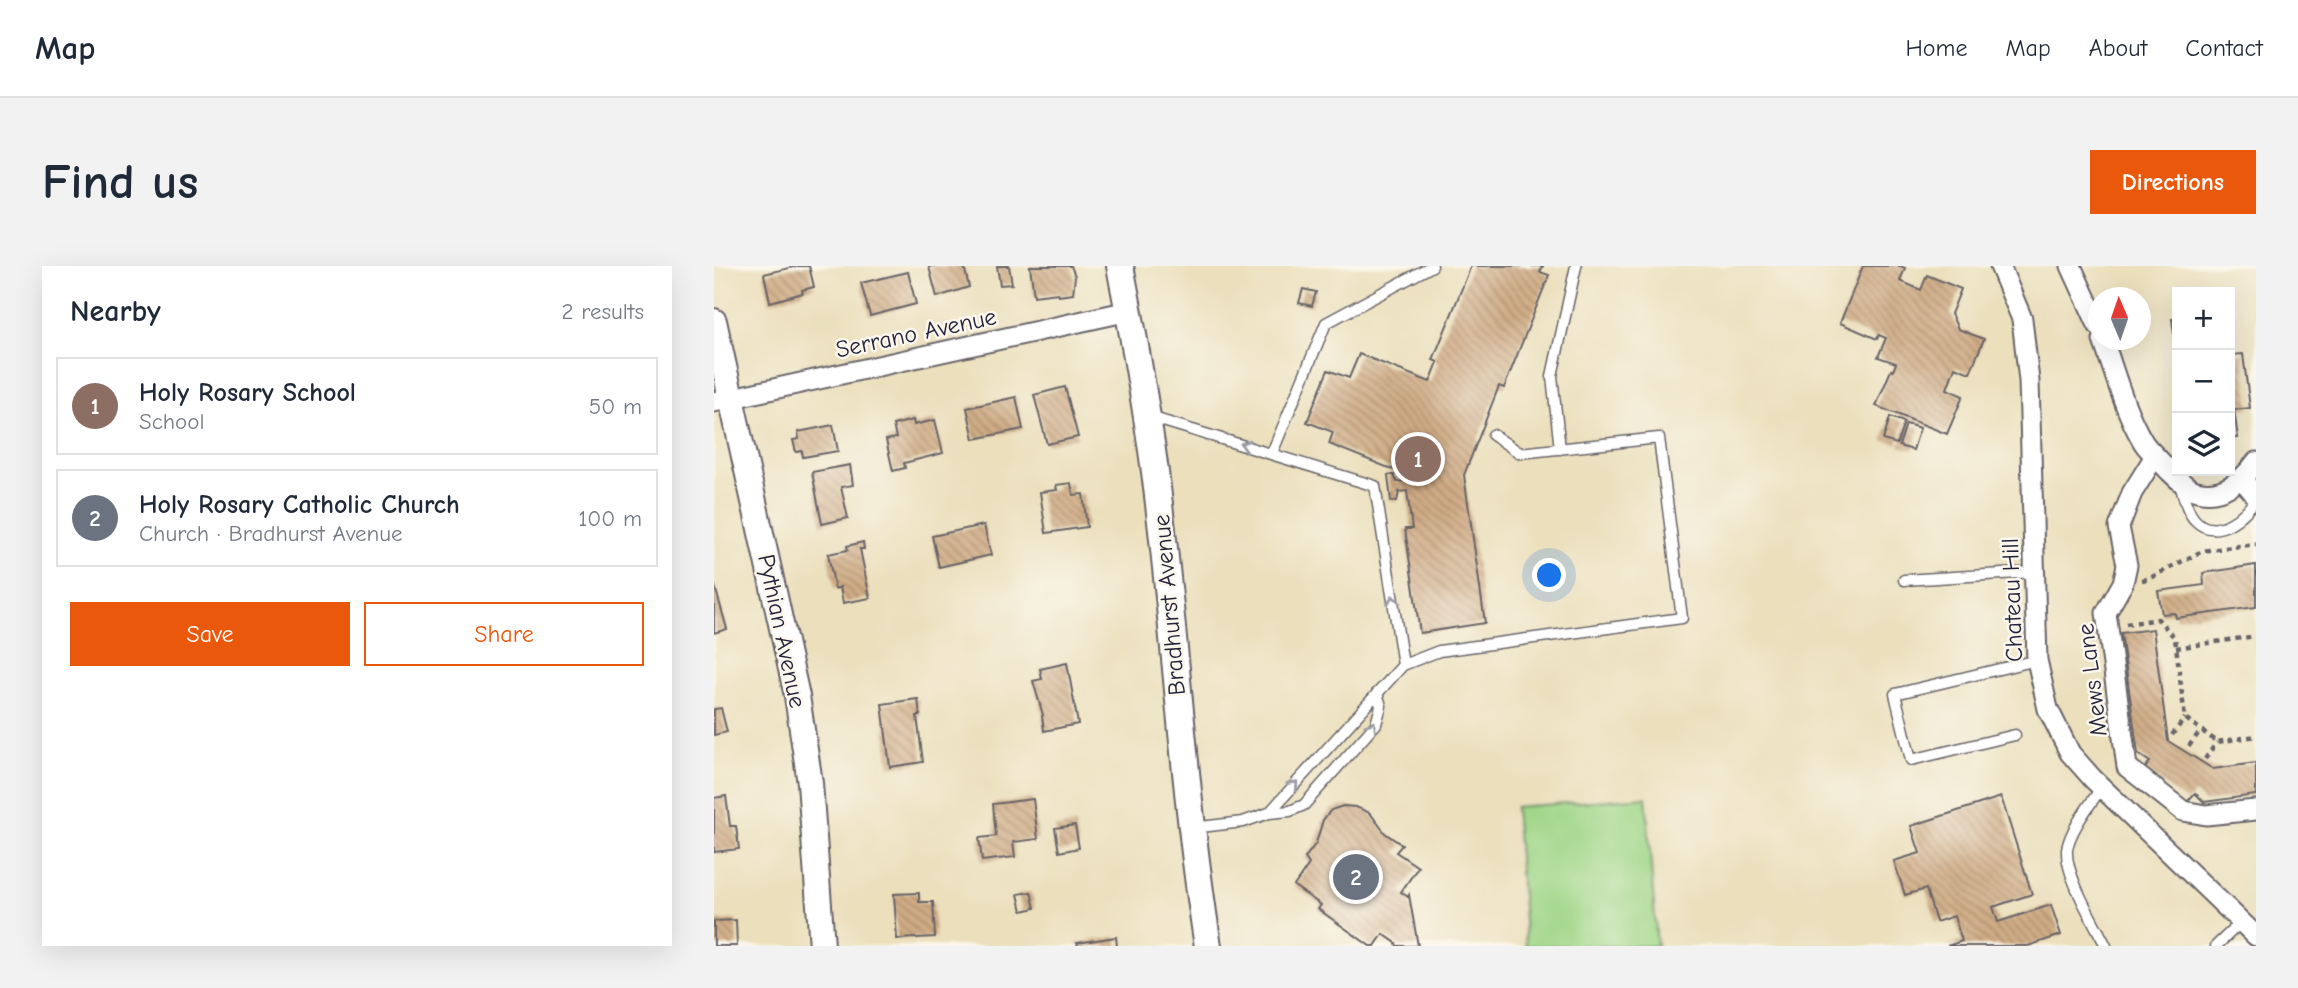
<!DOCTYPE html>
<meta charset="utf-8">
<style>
body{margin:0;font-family:"Comic Neue",sans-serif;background:#f2f2f3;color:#1f2937}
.controls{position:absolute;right:21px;top:21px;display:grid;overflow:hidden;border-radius:0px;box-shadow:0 7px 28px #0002}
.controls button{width:63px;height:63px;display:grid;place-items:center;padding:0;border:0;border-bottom:2px solid #e0e1e3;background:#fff;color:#1f2937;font:35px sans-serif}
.compass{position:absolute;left:1374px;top:21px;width:63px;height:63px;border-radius:50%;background:#fff;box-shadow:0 7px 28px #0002;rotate:358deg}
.you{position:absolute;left:836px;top:310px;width:24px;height:24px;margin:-18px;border:5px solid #fff;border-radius:50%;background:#1a73e8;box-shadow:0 0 0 10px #1a73e833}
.badge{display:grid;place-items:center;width:46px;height:46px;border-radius:50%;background:#ea580c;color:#fff;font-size:23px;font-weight:700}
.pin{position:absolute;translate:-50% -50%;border:4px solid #fff;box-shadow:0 2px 7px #0006}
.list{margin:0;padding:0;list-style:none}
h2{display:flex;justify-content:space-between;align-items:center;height:91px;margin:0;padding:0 28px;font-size:30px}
h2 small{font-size:23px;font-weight:400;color:#747a83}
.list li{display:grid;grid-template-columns:46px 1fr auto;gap:21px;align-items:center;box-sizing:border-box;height:98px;margin:0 14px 14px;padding:0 14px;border:2px solid #e0e1e3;border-radius:0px}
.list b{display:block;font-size:26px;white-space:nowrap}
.list p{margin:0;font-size:23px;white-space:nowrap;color:#747a83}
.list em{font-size:23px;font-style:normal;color:#747a83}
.actions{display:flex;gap:14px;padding:21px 28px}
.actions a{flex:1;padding:16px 0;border:2px solid #ea580c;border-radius:0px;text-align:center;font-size:24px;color:#ea580c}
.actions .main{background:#ea580c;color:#fff}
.icon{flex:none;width:38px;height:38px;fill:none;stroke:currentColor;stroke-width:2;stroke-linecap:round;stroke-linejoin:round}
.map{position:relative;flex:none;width:1542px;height:680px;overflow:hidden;border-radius:0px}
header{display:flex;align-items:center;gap:42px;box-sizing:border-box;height:98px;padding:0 35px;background:#fff;border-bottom:2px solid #e0e1e3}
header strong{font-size:33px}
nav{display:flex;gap:38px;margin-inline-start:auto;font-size:24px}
.intro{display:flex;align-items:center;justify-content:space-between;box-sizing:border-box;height:168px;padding:0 42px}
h1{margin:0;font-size:49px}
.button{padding:18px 32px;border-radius:0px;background:#ea580c;color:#fff;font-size:24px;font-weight:700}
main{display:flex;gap:42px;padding:0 42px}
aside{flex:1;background:#fff;border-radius:0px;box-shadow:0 7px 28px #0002}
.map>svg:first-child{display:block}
.park{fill:#9fd687;stroke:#607c61;stroke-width:2}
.building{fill:url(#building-back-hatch)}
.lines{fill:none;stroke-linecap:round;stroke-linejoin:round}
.service-casing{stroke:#686468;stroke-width:13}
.minor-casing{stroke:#686468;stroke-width:23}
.tertiary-casing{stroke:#686468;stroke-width:28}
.secondary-casing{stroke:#686468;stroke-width:30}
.path{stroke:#686468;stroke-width:4.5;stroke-dasharray:5 5;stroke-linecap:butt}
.service{stroke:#fff;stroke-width:10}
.minor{stroke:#fff;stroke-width:19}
.tertiary{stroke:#fff;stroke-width:24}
.secondary{stroke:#fff;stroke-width:26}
.oneway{stroke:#9c9ca7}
.labels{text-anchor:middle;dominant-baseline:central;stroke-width:5;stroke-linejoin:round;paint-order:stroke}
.street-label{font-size:24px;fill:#22223b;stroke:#fbf7ec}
</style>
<header>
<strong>Map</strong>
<nav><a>Home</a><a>Map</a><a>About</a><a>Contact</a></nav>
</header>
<div class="intro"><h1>Find us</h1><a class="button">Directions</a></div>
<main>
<aside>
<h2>Nearby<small>2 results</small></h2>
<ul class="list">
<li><span class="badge" style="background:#8d6e63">1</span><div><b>Holy Rosary School</b><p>School</p></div><em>50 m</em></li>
<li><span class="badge" style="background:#6b7280">2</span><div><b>Holy Rosary Catholic Church</b><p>Church · Bradhurst Avenue</p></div><em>100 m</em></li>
</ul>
<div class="actions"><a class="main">Save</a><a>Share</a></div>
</aside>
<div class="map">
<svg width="1542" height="680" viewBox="0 0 1542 680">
<defs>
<pattern id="building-back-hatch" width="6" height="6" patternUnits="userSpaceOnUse" patternTransform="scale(1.75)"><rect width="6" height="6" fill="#d0ac85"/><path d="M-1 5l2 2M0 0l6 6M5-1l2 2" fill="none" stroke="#a88c6e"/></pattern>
</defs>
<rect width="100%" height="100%" fill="#fbf7ec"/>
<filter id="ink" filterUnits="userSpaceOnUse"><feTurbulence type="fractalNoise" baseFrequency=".0143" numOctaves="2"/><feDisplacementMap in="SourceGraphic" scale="14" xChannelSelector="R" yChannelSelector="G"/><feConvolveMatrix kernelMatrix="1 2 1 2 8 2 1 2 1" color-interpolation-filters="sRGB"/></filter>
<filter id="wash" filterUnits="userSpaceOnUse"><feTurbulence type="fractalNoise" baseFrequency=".00686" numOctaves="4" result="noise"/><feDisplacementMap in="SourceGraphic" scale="28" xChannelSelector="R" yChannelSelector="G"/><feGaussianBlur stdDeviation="1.57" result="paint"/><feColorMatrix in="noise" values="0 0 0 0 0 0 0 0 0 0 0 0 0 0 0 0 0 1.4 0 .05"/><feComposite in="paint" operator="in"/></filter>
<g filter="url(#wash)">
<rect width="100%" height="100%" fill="#ebdfbc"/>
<path class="park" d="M 932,531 L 943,680 L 812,680 L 801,541 Z"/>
<g id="blocks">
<path class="building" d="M 84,0 L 95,0 L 100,21 L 88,24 L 89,27 L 56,36 L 50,8 Z
M 218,0 L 250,0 L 255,21 L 223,31 L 215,1 Z
M 283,0 L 295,0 L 298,18 L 286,19 Z
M 316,0 L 357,0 L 361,10 L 359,28 L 345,30 L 344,27 L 320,30 Z
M 757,0 L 829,0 L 826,6 L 835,9 L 790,122 L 785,120 L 750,209 L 771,357 L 706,367 L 691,263 L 698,263 L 693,225 L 685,226 L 683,235 L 677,235 L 674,209 L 680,209 L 683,216 L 691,215 L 690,208 L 615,178 L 619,166 L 593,156 L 614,104 L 635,112 L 645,88 L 716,116 L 724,96 L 719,94 Z
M 1149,0 L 1186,0 L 1191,2 L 1186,15 L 1207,24 L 1213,9 L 1247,23 L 1237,48 L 1244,63 L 1270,73 L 1256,107 L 1241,101 L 1233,123 L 1249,130 L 1233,168 L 1162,140 L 1177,104 L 1179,105 L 1182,97 L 1164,91 L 1172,72 L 1165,69 L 1163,73 L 1126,57 Z
M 194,6 L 202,38 L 156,50 L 147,17 Z
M 589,23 L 602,26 L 598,40 L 585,37 Z
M 1458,53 L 1463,53 L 1463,82 L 1462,83 Z
M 1516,82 L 1518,89 L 1529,88 L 1536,142 L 1520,144 L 1524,172 L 1516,173 Z
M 351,121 L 364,171 L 333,178 L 320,129 Z
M 302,131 L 309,163 L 260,173 L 253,142 Z
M 1176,151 L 1190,156 L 1183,178 L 1169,174 Z
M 199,154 L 200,159 L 221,154 L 229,187 L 190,197 L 191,202 L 179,205 L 172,174 L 182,172 L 179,159 Z
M 1192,158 L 1206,162 L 1199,184 L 1185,180 Z
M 119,159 L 124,185 L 89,191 L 88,185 L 82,186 L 79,174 L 85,173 L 84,166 Z
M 136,199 L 139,219 L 127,221 L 134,252 L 108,258 L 98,206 Z
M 357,217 L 359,229 L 369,228 L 373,261 L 332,267 L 326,226 L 343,224 L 342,219 Z
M 270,259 L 277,289 L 225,301 L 218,270 Z
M 149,276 L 150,283 L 146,283 L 156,332 L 129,337 L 126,321 L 121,323 L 114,288 L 134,284 L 133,280 Z
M 1542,299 L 1542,341 L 1462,352 L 1461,347 L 1448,348 L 1444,325 L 1490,319 L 1489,307 Z
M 0,317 L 13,363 L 0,367 Z
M 1439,363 L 1454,475 L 1499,503 L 1542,497 L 1542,529 L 1490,536 L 1481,527 L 1473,536 L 1430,503 L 1436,496 L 1424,488 L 1407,367 Z
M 353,397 L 364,458 L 330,465 L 328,450 L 329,449 L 319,415 L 328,413 L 326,403 Z
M 204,433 L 206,450 L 203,450 L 209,496 L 176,501 L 168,438 Z
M 7,442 L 13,466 L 0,469 L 0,443 Z
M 12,530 L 16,560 L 22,560 L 25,583 L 0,586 L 0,532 Z
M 1287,531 L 1318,628 L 1279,641 L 1284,656 L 1337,639 L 1347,669 L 1314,680 L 1233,680 L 1248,675 L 1240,650 L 1222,656 L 1212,623 L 1191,629 L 1180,595 L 1206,587 L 1197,560 Z
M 319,533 L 324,573 L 299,576 L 301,591 L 268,595 L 265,572 L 282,570 L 279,538 Z
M 629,540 L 642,541 L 656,547 L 671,567 L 688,579 L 682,586 L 704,601 L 687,626 L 694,631 L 695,629 L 704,680 L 683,680 L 682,677 L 669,668 L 661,680 L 656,680 L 604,643 L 607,639 L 580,620 L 595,598 L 591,592 L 602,577 L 609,554 L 617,544 Z
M 361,559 L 365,582 L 345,586 L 341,562 Z
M 317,626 L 321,642 L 308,645 L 304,628 Z
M 205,627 L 205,636 L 219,636 L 221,671 L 183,673 L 180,628 Z
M 22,654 L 23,680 L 0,680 L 0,655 Z
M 402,671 L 403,680 L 364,680 L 363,677 Z"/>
</g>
</g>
<g filter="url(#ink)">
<use href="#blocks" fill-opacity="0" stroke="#686468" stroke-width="2"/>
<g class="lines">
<g class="service-casing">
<path id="service" d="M 436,151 L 661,220 L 689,399 L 555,547 L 529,556 L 478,562
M 846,183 L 838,110 L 862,0
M 558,187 L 612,57 L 718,0
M 1466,219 C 1470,230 1473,247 1482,255 C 1502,275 1532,250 1542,232
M 1190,314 L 1321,306
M 689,399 L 725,385 L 968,352 L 945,172 L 806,187 L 779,169
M 1301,469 L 1197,494 L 1181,428 L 1323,394
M 1388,521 C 1377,537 1355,565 1353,584 C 1351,609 1380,656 1392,680
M 555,547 L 576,545 L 590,539 L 662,458 L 667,440 L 663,427
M 1502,680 L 1527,656"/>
</g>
<g class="minor-casing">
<path id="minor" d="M 1286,0 L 1308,53 L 1315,115 L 1323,394 L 1334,443 L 1356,487 L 1379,513 L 1542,670
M 1357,0 L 1384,59
M 1389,74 C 1401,107 1410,143 1428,174 C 1432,182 1440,188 1446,195 C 1453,203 1472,223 1483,225 C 1507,232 1529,214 1542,196
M 0,136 L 415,45
M 1441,190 L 1418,227 L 1405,261 L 1413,299 L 1409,317 L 1392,347 L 1413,501 L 1469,545 L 1492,549 L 1542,544
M 1528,213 L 1542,230"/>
</g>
<g class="tertiary-casing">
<path id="tertiary" d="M 0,55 L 83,430 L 96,517 L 108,680"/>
</g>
<g class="secondary-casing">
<path id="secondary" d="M 406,0 C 422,82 437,164 446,247 C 463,391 471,536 494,680"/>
</g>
<path class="path" d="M 1428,314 L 1434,313 L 1488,285 L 1542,278
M 1412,358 L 1444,353 L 1461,372 L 1471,452 L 1503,476 L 1542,470
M 1462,382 L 1542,370
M 1458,469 L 1471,452
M 1475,480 L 1487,464
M 1491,493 L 1503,476"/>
<use href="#service" class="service"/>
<use href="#minor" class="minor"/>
<use href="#tertiary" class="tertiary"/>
<use href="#secondary" class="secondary"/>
</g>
<defs><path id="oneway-chevron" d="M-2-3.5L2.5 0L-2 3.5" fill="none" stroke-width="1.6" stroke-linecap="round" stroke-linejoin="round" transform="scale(1.75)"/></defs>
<g class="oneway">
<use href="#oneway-chevron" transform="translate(531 179) rotate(-164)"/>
<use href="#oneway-chevron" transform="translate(679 334) rotate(-99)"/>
<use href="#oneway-chevron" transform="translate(658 460) rotate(-58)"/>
<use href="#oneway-chevron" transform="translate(580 519) rotate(-48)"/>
</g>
</g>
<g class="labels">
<g class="street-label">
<text transform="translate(202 67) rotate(-12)">Serrano Avenue</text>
<text transform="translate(1298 334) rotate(-92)">Chateau Hill</text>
<text transform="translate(455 339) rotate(-95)">Bradhurst Avenue</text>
<text transform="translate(68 365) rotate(78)">Pythian Avenue</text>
<text transform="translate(1378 414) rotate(-97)">Mews Lane</text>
</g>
</g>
</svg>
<div class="controls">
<button>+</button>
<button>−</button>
<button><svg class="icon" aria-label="layers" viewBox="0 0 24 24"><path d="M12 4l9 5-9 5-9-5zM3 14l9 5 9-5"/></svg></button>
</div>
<svg class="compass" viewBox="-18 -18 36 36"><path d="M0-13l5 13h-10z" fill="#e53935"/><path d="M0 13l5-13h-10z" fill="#747a83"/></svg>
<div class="you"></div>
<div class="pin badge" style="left:704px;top:193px;background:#8d6e63">1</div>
<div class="pin badge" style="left:642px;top:611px;background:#6b7280">2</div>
</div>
</main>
